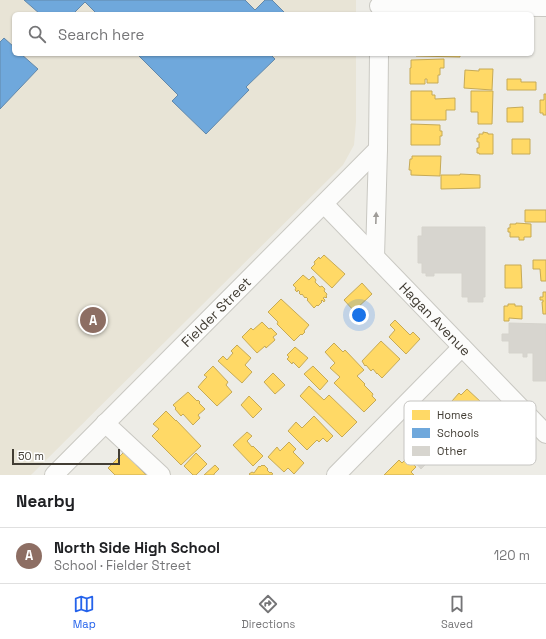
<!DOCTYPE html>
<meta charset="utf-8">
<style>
body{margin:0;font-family:"Space Grotesk",sans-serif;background:#f6f6f6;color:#202124}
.scale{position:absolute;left:12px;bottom:10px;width:108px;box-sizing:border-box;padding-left:4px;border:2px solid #423d34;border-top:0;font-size:11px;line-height:14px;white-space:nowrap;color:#423d34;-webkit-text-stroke:3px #fff;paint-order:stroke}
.you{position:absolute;left:359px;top:315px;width:14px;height:14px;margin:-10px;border:3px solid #fff;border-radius:50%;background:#1a73e8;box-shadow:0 0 0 6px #1a73e833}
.badge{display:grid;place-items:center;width:26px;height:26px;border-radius:50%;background:#2563eb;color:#fff;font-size:13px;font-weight:700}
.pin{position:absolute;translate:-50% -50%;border:2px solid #fff;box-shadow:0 1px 4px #0006}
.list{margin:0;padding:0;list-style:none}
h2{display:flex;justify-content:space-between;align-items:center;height:52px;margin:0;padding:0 16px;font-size:17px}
h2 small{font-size:13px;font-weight:400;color:#757577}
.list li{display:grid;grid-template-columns:26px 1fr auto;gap:12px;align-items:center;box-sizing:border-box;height:56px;padding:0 16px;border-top:1px solid #e0e0e0}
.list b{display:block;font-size:15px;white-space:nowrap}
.list p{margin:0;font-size:13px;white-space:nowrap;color:#757577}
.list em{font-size:13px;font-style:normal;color:#757577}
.icon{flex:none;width:22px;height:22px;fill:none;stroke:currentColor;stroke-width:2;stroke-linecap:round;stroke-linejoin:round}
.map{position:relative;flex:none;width:546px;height:475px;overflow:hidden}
.search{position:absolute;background:#fff;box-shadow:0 1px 3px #0004;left:12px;right:12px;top:12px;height:44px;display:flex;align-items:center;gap:10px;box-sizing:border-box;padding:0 14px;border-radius:6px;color:#757577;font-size:15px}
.sheet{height:108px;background:#fff}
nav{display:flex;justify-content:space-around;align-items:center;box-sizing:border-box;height:56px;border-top:1px solid #e0e0e0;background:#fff;font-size:11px;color:#757577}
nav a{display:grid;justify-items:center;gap:2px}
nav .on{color:#2563eb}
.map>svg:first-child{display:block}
.education{fill:#e8e4d6}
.homes{fill:#ffd966;stroke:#c6aa57}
.schools{fill:#6fa8dc;stroke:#6288aa}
.building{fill:#d7d5cf;stroke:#d5d3cc}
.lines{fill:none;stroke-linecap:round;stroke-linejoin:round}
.minor-casing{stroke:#c9c8c2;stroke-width:20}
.minor{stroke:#fcfcfb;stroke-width:18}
.oneway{fill:#9f9c98}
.labels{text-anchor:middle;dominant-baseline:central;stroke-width:4;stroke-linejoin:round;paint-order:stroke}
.street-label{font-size:14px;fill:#423d34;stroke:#fff}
.key{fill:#fff;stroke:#c6c5c2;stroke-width:1}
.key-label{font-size:11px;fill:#423d34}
</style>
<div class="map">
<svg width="546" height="475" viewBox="0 0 546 475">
<rect width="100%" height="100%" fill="#edece6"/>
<path class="education" d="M 0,0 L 356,0 L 356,14 L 14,14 L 14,54 L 356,54 L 356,122 L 354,145 L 343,165 L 31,475 L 0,475 Z"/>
<path class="homes" d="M 416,54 L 460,54 L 460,57 L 416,56 Z
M 444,59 L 444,68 L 440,68 L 440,75 L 438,75 L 438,83 L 427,83 L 427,79 L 425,79 L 425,84 L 410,84 L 410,68 L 411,68 L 411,60 Z
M 479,69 L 493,69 L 492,90 L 464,88 L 465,70 L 479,71 Z
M 507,79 L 521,79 L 521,82 L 536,82 L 536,90 L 507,90 Z
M 411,91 L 432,91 L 432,95 L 435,95 L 435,99 L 455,98 L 455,110 L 446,110 L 446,120 L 411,120 Z
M 471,91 L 493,91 L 492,124 L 478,124 L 478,112 L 471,112 Z
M 544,94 L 546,94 L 546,115 L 543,115 L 543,113 L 540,113 L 540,100 L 544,100 Z
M 523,107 L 523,122 L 507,122 L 507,108 Z
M 411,124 L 440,125 L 440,131 L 442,131 L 442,136 L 440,136 L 440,145 L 411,145 Z
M 483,132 L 488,133 L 488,134 L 493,134 L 493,154 L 479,154 L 479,153 L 477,153 L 477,148 L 479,148 L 479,142 L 477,142 L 477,138 L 479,138 L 479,134 L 483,134 Z
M 512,139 L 530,139 L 530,154 L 512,154 Z
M 412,156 L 441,156 L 440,176 L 411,175 L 411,170 L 409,170 L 410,159 L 412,159 Z
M 460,174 L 480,175 L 480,188 L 441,189 L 441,175 L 460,175 Z
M 525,210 L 546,210 L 546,222 L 525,222 Z
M 516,223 L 531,224 L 531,237 L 524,237 L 524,240 L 519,240 L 519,237 L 510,237 L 510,232 L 508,232 L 508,228 L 510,228 L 510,224 L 516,224 Z
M 324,255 L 345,274 L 332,288 L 311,268 L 315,264 L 314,262 L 319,257 L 320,259 Z
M 533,260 L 546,260 L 546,281 L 541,281 L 540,269 L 533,269 Z
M 505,265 L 521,265 L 522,288 L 505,288 Z
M 303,275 L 309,280 L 313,276 L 316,280 L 315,282 L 320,287 L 322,286 L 325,289 L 324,291 L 327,294 L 326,296 L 327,297 L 326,298 L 325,297 L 323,298 L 325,300 L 324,302 L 322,300 L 321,301 L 322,302 L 318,306 L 317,305 L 314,308 L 307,300 L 308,299 L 306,297 L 305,298 L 302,294 L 301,295 L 299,293 L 300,292 L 298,290 L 297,292 L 295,290 L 296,288 L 293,285 Z
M 362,283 L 372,294 L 354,311 L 344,300 Z
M 543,292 L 546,292 L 546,314 L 543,314 L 542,302 L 543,302 L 543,300 L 540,300 L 540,297 L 543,297 Z
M 281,299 L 309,325 L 304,331 L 305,332 L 302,335 L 301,334 L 294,341 L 277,324 L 278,322 L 268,312 Z
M 508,304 L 515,304 L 515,306 L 522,306 L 522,319 L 509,318 L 509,321 L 504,321 L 504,306 L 508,306 Z
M 395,320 L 410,335 L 413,332 L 420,339 L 406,354 L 389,337 L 395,330 L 390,325 Z
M 262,322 L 269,329 L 271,328 L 277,334 L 273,337 L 275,340 L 266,348 L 265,346 L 257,353 L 242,337 L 251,328 L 253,330 Z
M 381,341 L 400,359 L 382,378 L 377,373 L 377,374 L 373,369 L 371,371 L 366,365 L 365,366 L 362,361 Z
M 334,343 L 343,352 L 345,350 L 364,370 L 357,376 L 365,384 L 364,385 L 373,394 L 372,396 L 376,400 L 364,412 L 334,383 L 340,377 L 330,368 L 335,363 L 325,352 Z
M 237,345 L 251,358 L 245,365 L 252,372 L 242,383 L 218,361 L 223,356 L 227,360 L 233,353 L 231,351 Z
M 295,347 L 308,358 L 299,368 L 293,362 L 292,364 L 287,359 L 289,357 L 287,355 Z
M 213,366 L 228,382 L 226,385 L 232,392 L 217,406 L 198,387 L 204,380 L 207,377 L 204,375 Z
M 313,366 L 328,381 L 320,390 L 304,374 Z
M 273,373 L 285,385 L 275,394 L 264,382 Z
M 309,386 L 324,400 L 329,395 L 357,422 L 342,437 L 300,396 Z
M 467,389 L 497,417 L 484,431 L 452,401 L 459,393 L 461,395 Z
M 188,392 L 197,401 L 198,400 L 200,402 L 199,403 L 205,409 L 198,415 L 200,418 L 193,425 L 183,414 L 181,416 L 175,409 L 176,408 L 173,405 Z
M 249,396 L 262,409 L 253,418 L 241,405 Z
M 166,411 L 176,421 L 176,420 L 201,446 L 181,465 L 152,436 L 159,429 L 153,424 Z
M 314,416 L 333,436 L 327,442 L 323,438 L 319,442 L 317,440 L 307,450 L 288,431 L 296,422 L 302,428 Z
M 247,432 L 252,436 L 247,441 L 252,447 L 253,446 L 263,456 L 253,466 L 233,445 Z
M 289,442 L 296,449 L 293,452 L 304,463 L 294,474 L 288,468 L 284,472 L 268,457 L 277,447 L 280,451 Z
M 125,451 L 137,463 L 136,465 L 146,475 L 115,475 L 108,468 Z
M 196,453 L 207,464 L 196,475 L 193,475 L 184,466 Z
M 407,458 L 416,467 L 411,472 L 414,475 L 384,475 L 399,460 L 402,463 Z
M 215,465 L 219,469 L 214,474 L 214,475 L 204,475 Z
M 262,465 L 263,466 L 264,465 L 268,469 L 267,470 L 270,473 L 271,472 L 273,474 L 271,475 L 250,475 L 249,474 L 252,472 L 254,473 L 259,466 L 260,467 Z"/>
<path class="schools" d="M 24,0 L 245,0 L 255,10 L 265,0 L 272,0 L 286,14 L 97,14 L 85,2 L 73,14 L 40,14 Z
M 4,38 L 14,47 L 14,54 L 21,54 L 38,69 L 0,109 L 0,42 Z
M 137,54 L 270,54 L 275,59 L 246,87 L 249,90 L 206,134 L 172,101 L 178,95 Z"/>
<path class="building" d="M 422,227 L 485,227 L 485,297 L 483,297 L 483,302 L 468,302 L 468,297 L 462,297 L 462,273 L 434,273 L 434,276 L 426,276 L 426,273 L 422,273 L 422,263 L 418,263 L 418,236 L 422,236 Z
M 509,323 L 546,324 L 546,381 L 533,381 L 533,353 L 527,353 L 527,357 L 523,357 L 523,353 L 509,353 L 509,341 L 502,341 L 502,334 L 509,334 Z
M 425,434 L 431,440 L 425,447 L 434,456 L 421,469 L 408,454 L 421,442 L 419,440 Z"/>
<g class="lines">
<g class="minor-casing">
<g id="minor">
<path d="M 379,6 L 546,7"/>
<path id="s1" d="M 324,204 L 546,434"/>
<path d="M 375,257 L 378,149 L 379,54"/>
<path d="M 105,423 L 161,475"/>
<path id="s2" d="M 54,475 L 378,149"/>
<path d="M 336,475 L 462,347"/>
</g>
</g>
<use href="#minor" class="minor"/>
</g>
<defs><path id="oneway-solid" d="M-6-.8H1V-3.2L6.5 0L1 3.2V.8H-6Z"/></defs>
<use class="oneway" href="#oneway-solid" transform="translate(376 218) rotate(-88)"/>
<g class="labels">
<g class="street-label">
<text stroke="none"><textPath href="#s2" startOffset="230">Fielder Street</textPath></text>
<text stroke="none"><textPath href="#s1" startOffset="160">Hagan Avenue</textPath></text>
</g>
</g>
<rect x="404" y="401" width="132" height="64" rx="6" class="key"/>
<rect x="412" y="410" width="18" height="10" fill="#ffd966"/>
<rect x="412" y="428" width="18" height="10" fill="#6fa8dc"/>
<rect x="412" y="446" width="18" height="10" fill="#d7d5cf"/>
<g class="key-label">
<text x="437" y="419">Homes</text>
<text x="437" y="437">Schools</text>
<text x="437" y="455">Other</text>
</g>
</svg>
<div class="scale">50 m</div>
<div class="you"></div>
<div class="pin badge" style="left:93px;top:320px;background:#8d6e63">A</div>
<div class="search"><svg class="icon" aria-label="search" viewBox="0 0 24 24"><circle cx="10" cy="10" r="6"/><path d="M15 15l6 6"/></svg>Search here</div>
</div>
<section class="sheet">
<h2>Nearby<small></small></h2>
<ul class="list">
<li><span class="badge" style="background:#8d6e63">A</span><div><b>North Side High School</b><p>School · Fielder Street</p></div><em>120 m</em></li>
</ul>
</section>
<nav>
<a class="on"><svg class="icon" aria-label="map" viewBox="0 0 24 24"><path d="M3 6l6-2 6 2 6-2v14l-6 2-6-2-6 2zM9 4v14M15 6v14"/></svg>Map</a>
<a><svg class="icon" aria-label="directions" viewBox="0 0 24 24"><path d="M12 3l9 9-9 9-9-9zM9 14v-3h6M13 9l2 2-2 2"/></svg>Directions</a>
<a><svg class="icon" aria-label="saved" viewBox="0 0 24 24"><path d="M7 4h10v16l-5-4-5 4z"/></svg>Saved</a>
</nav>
